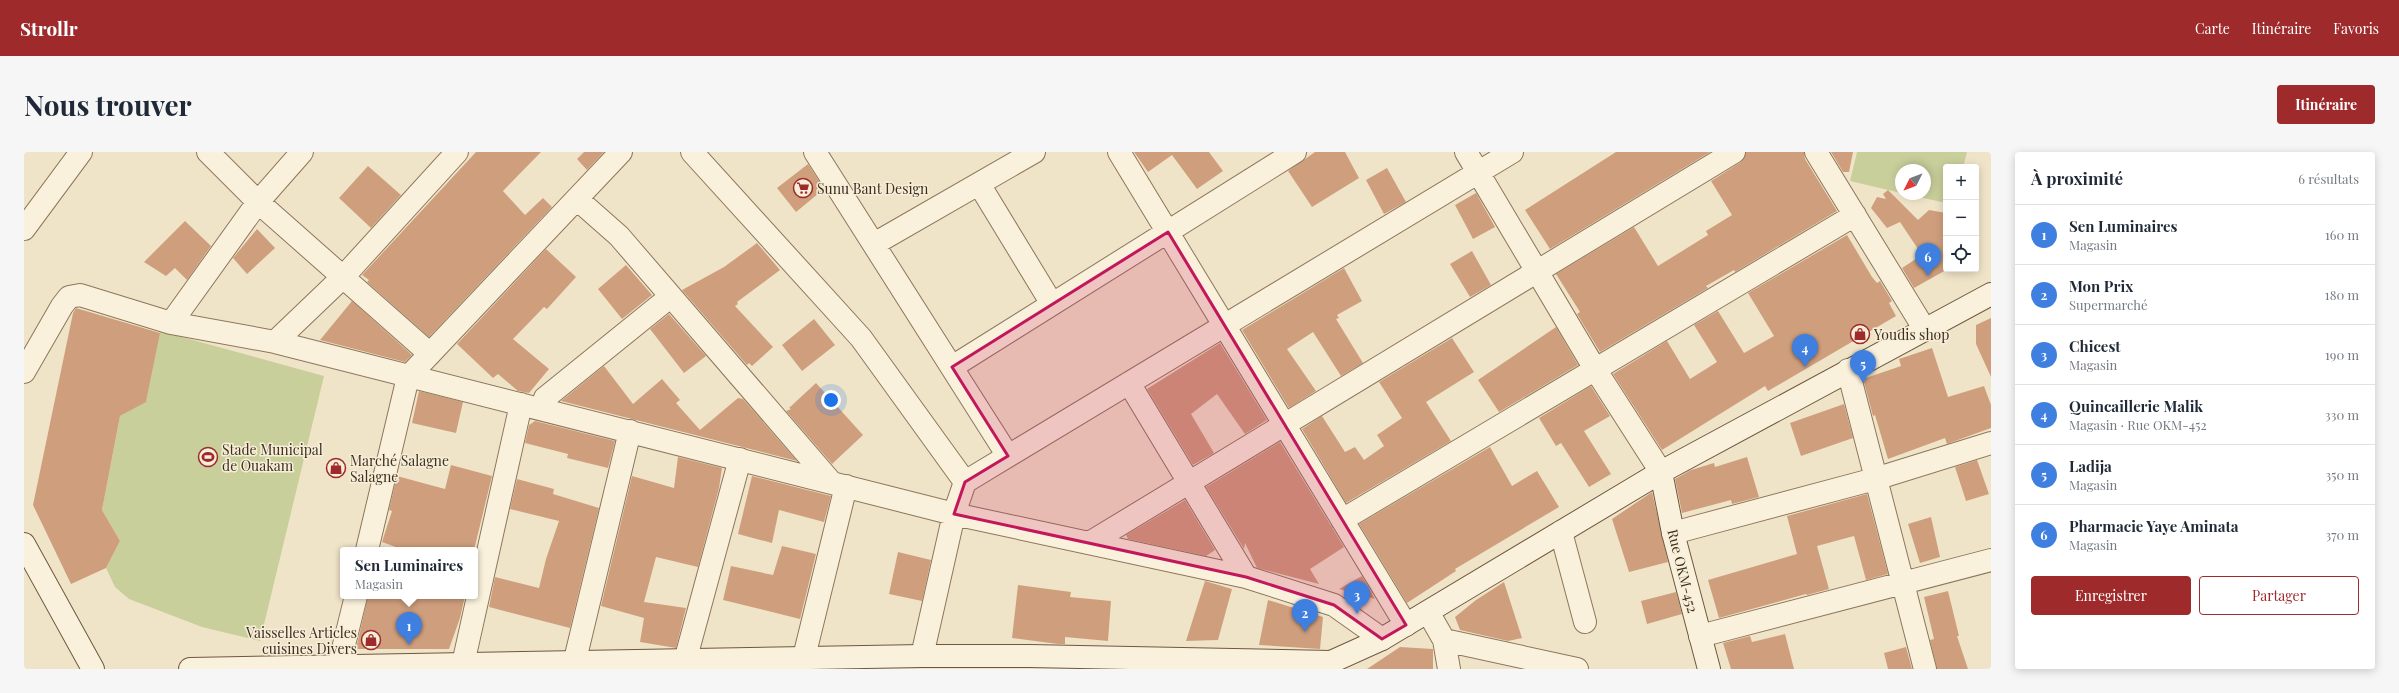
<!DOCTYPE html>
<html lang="fr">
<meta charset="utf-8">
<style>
body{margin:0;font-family:"Playfair Display",serif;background:#f6f6f7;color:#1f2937}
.controls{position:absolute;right:12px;top:12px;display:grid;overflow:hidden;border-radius:4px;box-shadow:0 2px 10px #0003}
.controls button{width:36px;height:36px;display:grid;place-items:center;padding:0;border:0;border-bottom:1px solid #e0e1e3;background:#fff;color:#1f2937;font:20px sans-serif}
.compass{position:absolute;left:1871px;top:12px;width:36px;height:36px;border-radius:50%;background:#fff;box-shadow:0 2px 10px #0003;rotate:228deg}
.you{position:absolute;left:807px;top:248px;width:14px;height:14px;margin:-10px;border:3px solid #fff;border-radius:50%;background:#1a73e8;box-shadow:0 0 0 6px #1a73e833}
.badge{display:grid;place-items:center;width:26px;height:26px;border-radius:50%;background:#9e2a2b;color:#fff;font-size:13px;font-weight:700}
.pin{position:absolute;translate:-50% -33px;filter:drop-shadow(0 1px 2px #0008)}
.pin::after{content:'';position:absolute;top:21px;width:14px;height:12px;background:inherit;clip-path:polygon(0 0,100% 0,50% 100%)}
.popup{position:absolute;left:316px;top:395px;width:138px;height:52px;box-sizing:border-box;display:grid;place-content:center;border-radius:4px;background:#fff;filter:drop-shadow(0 1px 3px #0005);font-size:13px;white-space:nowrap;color:#747a83}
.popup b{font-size:15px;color:#1f2937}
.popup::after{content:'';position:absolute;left:50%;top:100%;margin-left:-8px;border:8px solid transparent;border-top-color:#fff}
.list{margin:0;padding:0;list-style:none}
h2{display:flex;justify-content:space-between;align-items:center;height:52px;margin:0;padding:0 16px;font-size:17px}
h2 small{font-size:13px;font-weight:400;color:#747a83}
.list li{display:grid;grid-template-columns:26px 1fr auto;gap:12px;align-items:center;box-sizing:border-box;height:60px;padding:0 16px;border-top:1px solid #e0e1e3}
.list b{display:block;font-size:15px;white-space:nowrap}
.list p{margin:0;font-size:13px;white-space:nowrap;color:#747a83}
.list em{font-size:13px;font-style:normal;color:#747a83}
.actions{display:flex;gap:8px;padding:12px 16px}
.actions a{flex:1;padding:9px 0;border:1px solid #9e2a2b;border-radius:4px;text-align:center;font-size:14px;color:#9e2a2b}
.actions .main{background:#9e2a2b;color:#fff}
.icon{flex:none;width:22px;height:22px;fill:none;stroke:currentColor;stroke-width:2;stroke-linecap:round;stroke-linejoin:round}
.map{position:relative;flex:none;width:1967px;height:517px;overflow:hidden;border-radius:4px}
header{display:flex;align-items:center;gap:24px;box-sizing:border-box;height:56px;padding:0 20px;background:#9e2a2b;color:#fff}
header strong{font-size:19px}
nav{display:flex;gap:22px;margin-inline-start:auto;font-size:14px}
.intro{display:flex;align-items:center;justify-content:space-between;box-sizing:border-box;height:96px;padding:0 24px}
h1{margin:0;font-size:28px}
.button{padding:10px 18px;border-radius:4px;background:#9e2a2b;color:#fff;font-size:14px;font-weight:700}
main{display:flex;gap:24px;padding:0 24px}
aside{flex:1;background:#fff;border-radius:4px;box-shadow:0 2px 10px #0003}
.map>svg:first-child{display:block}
.green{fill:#c9cf9b}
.building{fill:#cf9f7d}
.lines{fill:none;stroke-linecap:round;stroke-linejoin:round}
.street-casing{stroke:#8d765c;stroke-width:24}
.secondary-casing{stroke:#6f573f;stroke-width:24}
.street{stroke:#faf1dc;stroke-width:22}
.secondary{stroke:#faf1dc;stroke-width:22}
.marked{fill:#c2185b;fill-opacity:0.2;stroke:#c2185b;stroke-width:3;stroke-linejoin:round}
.labels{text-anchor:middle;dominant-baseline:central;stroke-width:3;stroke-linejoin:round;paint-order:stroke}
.poi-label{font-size:14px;fill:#3d2e20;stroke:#f7eed8;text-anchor:start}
.street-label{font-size:14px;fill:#3d2e20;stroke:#f7eed8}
</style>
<header>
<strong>Strollr</strong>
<nav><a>Carte</a><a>Itinéraire</a><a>Favoris</a></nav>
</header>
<div class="intro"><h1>Nous trouver</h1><a class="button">Itinéraire</a></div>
<main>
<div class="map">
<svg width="1967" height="517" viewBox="0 0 1967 517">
<rect width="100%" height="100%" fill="#f0e4c8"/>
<path class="green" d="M 1833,0 L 1943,0 L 1939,15 L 1922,15 L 1922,51 L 1881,42 L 1901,42 L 1901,18 L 1877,18 L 1877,41 L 1826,29 Z
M 136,179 L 300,224 L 236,489 L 178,475 L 105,447 L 91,435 L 82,416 L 96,389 L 78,358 L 96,264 L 122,249 Z"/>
<path class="building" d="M 452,0 L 517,0 L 479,39 L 501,63 L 519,46 L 528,55 L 405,185 L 343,130 L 345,128 L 338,123 Z
M 560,0 L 580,0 L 563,18 L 553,7 Z
M 1110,0 L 1185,0 L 1199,19 L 1173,37 L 1148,3 L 1124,20 Z
M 1291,0 L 1321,0 L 1335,26 L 1288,55 L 1264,19 Z
M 1592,0 L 1686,0 L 1526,97 L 1501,58 Z
M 1722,0 L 1780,0 L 1781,7 L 1813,59 L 1711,120 L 1710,118 L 1682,134 L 1684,136 L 1576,200 L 1553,162 L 1556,160 L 1532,122 L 1610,75 L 1634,114 L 1684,83 L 1682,79 L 1708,63 L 1687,29 L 1717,10 Z
M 1807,0 L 1829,0 L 1825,20 L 1819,20 Z
M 784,12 L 800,37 L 772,60 L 753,36 Z
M 344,14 L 377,43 L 347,76 L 315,46 Z
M 1363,16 L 1382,50 L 1360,62 L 1342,28 Z
M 1864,38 L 1894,68 L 1905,58 L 1922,61 L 1922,118 L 1890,136 L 1878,116 L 1898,103 L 1876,70 L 1863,76 L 1847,56 L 1853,45 L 1862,47 L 1859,42 Z
M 1452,41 L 1471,75 L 1449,87 L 1431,53 Z
M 161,69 L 187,94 L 163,128 L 151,116 L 142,124 L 120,110 Z
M 233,77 L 251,96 L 223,122 L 209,106 Z
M 1823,83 L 1848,125 L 1853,131 L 1856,129 L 1868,149 L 1865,151 L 1872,164 L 1744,239 L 1741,234 L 1638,298 L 1589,222 L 1643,189 L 1666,227 L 1693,210 L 1670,173 L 1694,159 L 1720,201 L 1750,184 L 1724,141 Z
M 733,91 L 756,118 L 713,150 L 714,152 L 711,154 L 749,195 L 728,214 L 725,211 L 723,213 L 658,138 L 700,115 Z
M 522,97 L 552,125 L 523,157 L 520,155 L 489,187 L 525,217 L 505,241 L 494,239 L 474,222 L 469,226 L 433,192 Z
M 1448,99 L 1467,133 L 1446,145 L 1426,112 Z
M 602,113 L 628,143 L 598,167 L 574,137 Z
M 1320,116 L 1338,149 L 1313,163 L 1315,166 L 1312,167 L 1339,211 L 1317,224 L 1289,180 L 1263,197 L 1292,239 L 1265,256 L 1218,178 Z
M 328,149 L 388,203 L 381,210 L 296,188 Z
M 52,156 L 136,181 L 122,250 L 96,264 L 78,358 L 96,389 L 82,416 L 47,432 L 9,353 L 49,161 Z
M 645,162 L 682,204 L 660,221 L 626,177 Z
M 1967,166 L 1967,225 L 1952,192 L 1952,173 Z
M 790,167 L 811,193 L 778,219 L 758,193 Z
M 1532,175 L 1554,213 L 1475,260 L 1454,228 Z
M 1428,186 L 1450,220 L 1402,250 L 1427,289 L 1322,351 L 1278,277 L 1298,264 L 1321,300 L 1331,295 L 1340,308 L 1360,294 L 1353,283 L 1378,266 L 1355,230 Z
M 1196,191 L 1243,268 L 1221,282 L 1193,242 L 1167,262 L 1190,301 L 1169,313 L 1123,237 Z
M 1908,196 L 1924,245 L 1960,234 L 1967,253 L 1967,276 L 1923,292 L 1921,286 L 1864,307 L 1851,263 L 1849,264 L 1839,227 L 1877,214 L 1875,207 Z
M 580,214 L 609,252 L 638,227 L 656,248 L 652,251 L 676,278 L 714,246 L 719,247 L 773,309 L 537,249 Z
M 792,231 L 839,283 L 808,312 L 762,259 L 767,257 L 765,256 Z
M 1567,234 L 1586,264 L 1560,279 L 1587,322 L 1565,335 L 1537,291 L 1532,294 L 1515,266 Z
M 395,239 L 439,250 L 432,281 L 388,271 Z
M 1820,252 L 1829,286 L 1777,304 L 1766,271 Z
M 511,269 L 591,289 L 584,316 L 543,306 L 544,302 L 501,291 L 505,273 Z
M 1256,290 L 1320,395 L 1286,417 L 1295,432 L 1233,416 L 1221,391 L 1220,397 L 1182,335 Z
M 1466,295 L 1488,334 L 1513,319 L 1535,355 L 1431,417 L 1432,419 L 1383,451 L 1335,372 Z
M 654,305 L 698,316 L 695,336 L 674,415 L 632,405 L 620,450 L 662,456 L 652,496 L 616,490 L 620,466 L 577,454 L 608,324 L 650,336 Z
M 1723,305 L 1735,345 L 1708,352 L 1707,348 L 1658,361 L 1651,327 L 1667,318 L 1690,311 L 1691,315 Z
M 1953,308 L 1965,342 L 1942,349 L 1931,315 Z
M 427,313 L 468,324 L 450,398 L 380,398 L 358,390 L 368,359 L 365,358 L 373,324 L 421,337 Z
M 728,324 L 807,344 L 800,370 L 755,358 L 748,391 L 714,382 Z
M 493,327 L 530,337 L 529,342 L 575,356 L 546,476 L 465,455 L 471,425 L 515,436 L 522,407 L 535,369 L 486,357 Z
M 1628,340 L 1644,410 L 1605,420 L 1588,367 Z
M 1843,342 L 1864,422 L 1842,428 L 1830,384 L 1793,394 L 1805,437 L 1783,443 L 1782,442 L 1695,466 L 1684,428 L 1773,402 L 1763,364 Z
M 1161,348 L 1191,398 L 1182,404 L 1104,387 L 1102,383 Z
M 1907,365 L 1916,405 L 1896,411 L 1884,372 Z
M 758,394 L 792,402 L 776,467 L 699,448 L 707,414 L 749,423 Z
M 874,400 L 907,408 L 898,449 L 865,442 Z
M 1338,424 L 1351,447 L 1315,437 Z
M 1181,429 L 1208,437 L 1194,488 L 1162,489 Z
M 1480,430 L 1498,486 L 1484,489 L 1436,478 L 1431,465 L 1452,448 Z
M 994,433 L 1047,440 L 1046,445 L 1087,449 L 1084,489 L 1041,485 L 1041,492 L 1034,492 L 988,486 Z
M 1924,439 L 1935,484 L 1933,484 L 1944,517 L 1913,517 L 1906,488 L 1910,487 L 1900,445 Z
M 1652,440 L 1658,462 L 1623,472 L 1617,449 Z
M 344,444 L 441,444 L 436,466 L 425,497 L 332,497 Z
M 1244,448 L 1299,465 L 1296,497 L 1235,493 Z
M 1761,482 L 1770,517 L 1707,517 L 1699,491 L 1726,484 L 1728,490 Z
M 1376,495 L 1409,497 L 1409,517 L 1343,517 Z
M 1882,495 L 1888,517 L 1864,517 L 1860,501 Z"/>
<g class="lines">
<g class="street-casing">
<path id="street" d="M 184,0 L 234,50 L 406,202
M 668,0 L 837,186 L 941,330
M 791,0 L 984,304
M 1095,0 L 1382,473
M 1442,0 L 1571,217 L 1637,320
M 1792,0 L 1901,178
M 955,32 L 1028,152
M 553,47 L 595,84 L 807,330
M 0,77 L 57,0
M 850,92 L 1010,0
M 147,171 L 234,50 L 278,0
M 251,190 L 320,124 L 433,0
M 928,215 L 1271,0
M 1824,218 L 1901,517
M 0,220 L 38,154 L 45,145 L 56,143 L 147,171 L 251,190 L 930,362 L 1222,425 L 1310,453 L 1358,487
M 1105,231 L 1222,425
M 520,258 L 521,246 L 646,145
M 1318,368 L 1831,63
M 1537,380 L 1561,470
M 1649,381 L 1851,327 L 1967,291
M 1067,390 L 1710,0
M 343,398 L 384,225 L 597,0
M 1404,460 L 1420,488 L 1425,517
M 1676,484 L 1967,408
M 1420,488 L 1553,517
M 898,504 L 930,362 L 941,330 L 1488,0
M 780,505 L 822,334
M 661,509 L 716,307
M 439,512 L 497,252
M 550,512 L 606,279
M 315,513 L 332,444"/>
</g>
<g class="secondary-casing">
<path id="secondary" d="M 1637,320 L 1649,381 L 1685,517
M 0,392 L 69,517
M 166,517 L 898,504 L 1005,504 L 1307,510 L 1358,487 L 1637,320 L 1967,142"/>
</g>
<use href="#street" class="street"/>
<use href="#secondary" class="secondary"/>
</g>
<path class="marked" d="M 1144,80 L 1382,473 L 1358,487 L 1310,453 L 1222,425 L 930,362 L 941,330 L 984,304 L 928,215 Z"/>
<defs>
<g id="supermarket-ring" transform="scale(1)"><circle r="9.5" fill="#f7eed8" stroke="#9e2a2b" stroke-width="1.5"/><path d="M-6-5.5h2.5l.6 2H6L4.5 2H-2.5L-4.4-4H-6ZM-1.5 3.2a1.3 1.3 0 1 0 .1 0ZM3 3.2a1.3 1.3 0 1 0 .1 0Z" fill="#9e2a2b"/></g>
<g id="shop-ring" transform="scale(1)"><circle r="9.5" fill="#f7eed8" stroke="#9e2a2b" stroke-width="1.5"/><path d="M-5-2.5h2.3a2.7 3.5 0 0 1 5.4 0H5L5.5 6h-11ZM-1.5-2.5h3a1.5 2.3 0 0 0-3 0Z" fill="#9e2a2b"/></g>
<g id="stadium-ring" transform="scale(1)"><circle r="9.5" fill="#f7eed8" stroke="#9e2a2b" stroke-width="1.5"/><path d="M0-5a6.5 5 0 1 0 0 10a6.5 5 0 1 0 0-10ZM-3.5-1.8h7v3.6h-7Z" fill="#9e2a2b"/></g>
</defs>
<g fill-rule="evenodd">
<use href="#supermarket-ring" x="779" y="36"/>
<use href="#shop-ring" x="1836" y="182"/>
<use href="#stadium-ring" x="184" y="305"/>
<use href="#shop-ring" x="312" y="316"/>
<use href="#shop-ring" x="347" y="488"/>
</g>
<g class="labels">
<g class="poi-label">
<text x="793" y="36">Sunu Bant Design</text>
<text x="1850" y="182">Youdis shop</text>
<text x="198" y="297">Stade Municipal<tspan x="198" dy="16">de Ouakam</tspan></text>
<text x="326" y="308">Marché Salagne<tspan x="326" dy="16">Salagne</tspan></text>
<text x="333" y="480" text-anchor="end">Vaisselles Articles<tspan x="333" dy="16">cuisines Divers</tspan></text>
</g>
<g class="street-label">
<text transform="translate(1659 419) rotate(76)">Rue OKM-452</text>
</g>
</g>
</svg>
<div class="controls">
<button>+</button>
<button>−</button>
<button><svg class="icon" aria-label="locate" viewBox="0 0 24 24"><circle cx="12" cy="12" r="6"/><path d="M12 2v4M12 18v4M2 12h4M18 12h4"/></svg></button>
</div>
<svg class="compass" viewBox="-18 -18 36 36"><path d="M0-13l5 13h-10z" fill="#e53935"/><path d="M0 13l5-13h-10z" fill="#747a83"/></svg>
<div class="you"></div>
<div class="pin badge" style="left:385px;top:493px;background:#3f7fe0">1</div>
<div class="popup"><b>Sen Luminaires</b>Magasin</div>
<div class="pin badge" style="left:1281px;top:480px;background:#3f7fe0">2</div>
<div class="pin badge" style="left:1333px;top:462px;background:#3f7fe0">3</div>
<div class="pin badge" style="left:1781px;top:215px;background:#3f7fe0">4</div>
<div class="pin badge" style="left:1839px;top:231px;background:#3f7fe0">5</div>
<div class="pin badge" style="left:1904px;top:124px;background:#3f7fe0">6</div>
</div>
<aside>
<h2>À proximité<small>6 résultats</small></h2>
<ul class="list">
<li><span class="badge" style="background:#3f7fe0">1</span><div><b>Sen Luminaires</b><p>Magasin</p></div><em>160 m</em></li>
<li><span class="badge" style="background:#3f7fe0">2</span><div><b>Mon Prix</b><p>Supermarché</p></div><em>180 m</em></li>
<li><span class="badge" style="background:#3f7fe0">3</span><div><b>Chicest</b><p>Magasin</p></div><em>190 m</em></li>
<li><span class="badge" style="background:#3f7fe0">4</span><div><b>Quincaillerie Malik</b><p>Magasin · Rue OKM-452</p></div><em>330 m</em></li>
<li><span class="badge" style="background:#3f7fe0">5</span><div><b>Ladija</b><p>Magasin</p></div><em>350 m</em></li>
<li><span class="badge" style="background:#3f7fe0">6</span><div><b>Pharmacie Yaye Aminata</b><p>Magasin</p></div><em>370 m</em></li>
</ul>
<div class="actions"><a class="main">Enregistrer</a><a>Partager</a></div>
</aside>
</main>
